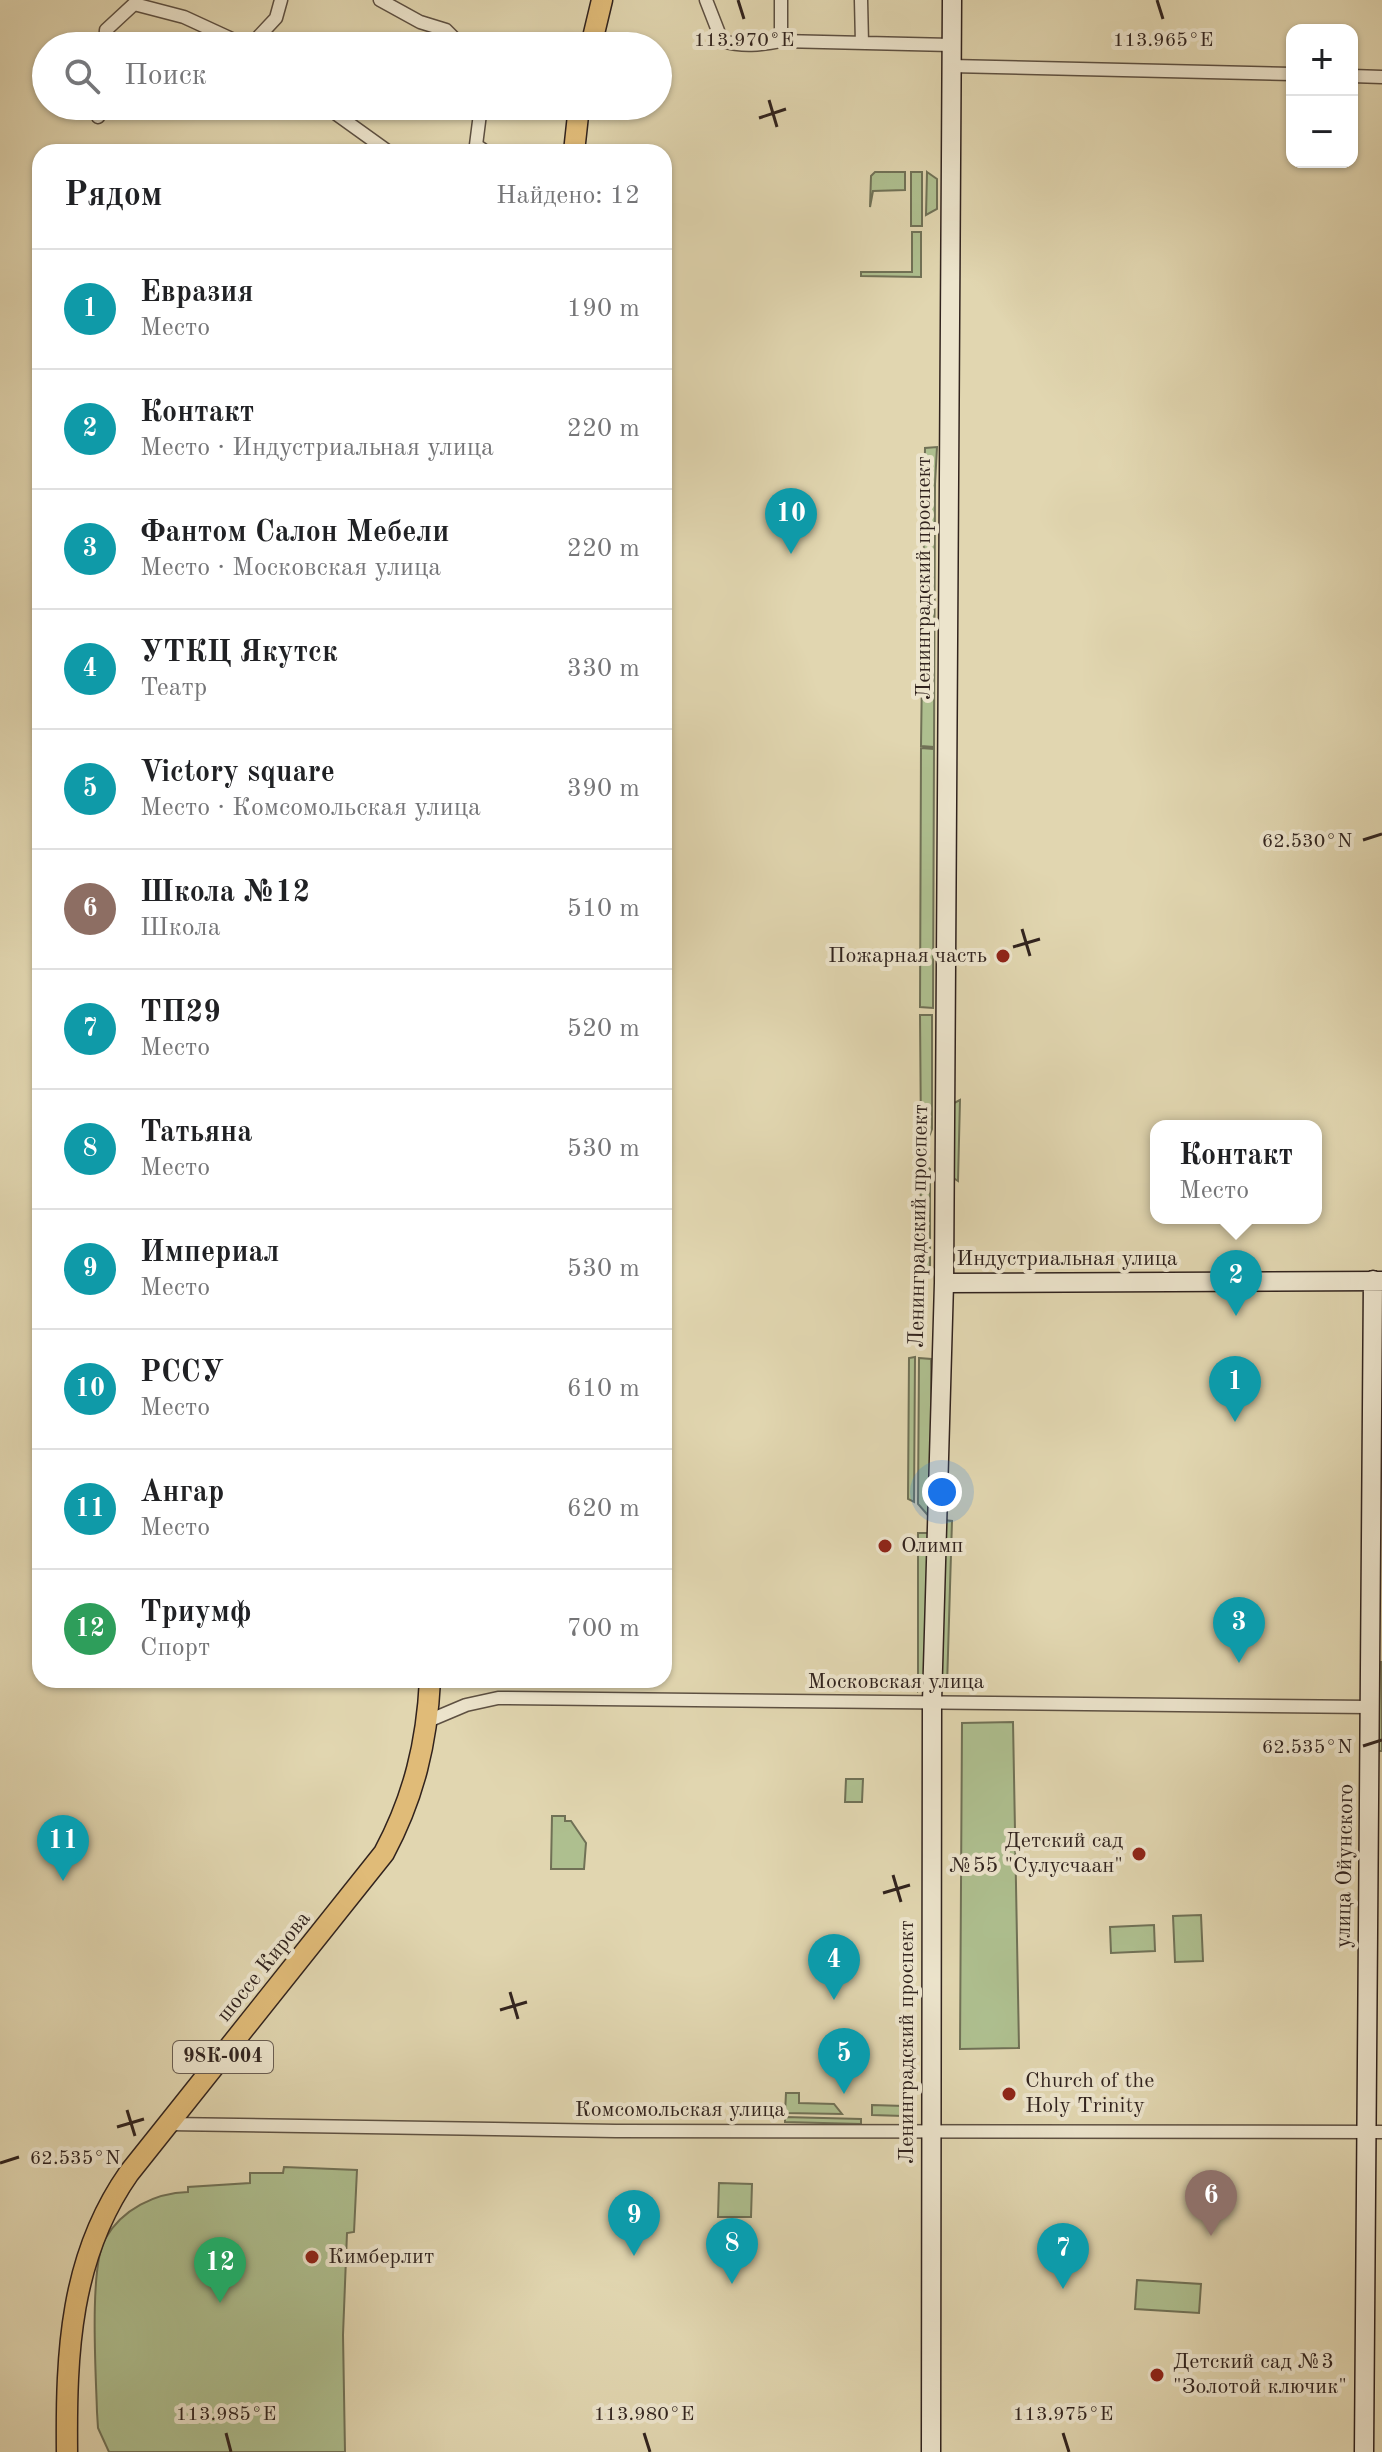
<!DOCTYPE html>
<html lang="ru">
<meta charset="utf-8">
<style>
body{margin:0;font-family:"Old Standard TT",serif;background:#f6f6f6;color:#202124}
.controls{position:absolute;right:24px;top:24px;display:grid;overflow:hidden;border-radius:16px;box-shadow:0 2px 6px #0004}
.controls button{width:72px;height:72px;display:grid;place-items:center;padding:0;border:0;border-bottom:2px solid #e0e0e0;background:#fff;color:#202124;font:40px sans-serif}
.you{position:absolute;left:942px;top:1492px;width:28px;height:28px;margin:-20px;border:6px solid #fff;border-radius:50%;background:#1a73e8;box-shadow:0 0 0 12px #1a73e833}
.badge{display:grid;place-items:center;width:52px;height:52px;border-radius:50%;background:#0b8043;color:#fff;font-size:26px;font-weight:700}
.pin{position:absolute;translate:-50% -66px;filter:drop-shadow(0 2px 4px #0008)}
.pin::after{content:'';position:absolute;top:42px;width:28px;height:24px;background:inherit;clip-path:polygon(0 0,100% 0,50% 100%)}
.popup{position:absolute;left:1150px;top:1120px;width:172px;height:104px;box-sizing:border-box;display:grid;place-content:center;border-radius:16px;background:#fff;filter:drop-shadow(0 2px 6px #0005);font-size:26px;white-space:nowrap;color:#757577}
.popup b{font-size:30px;color:#202124}
.popup::after{content:'';position:absolute;left:50%;top:100%;margin-left:-16px;border:16px solid transparent;border-top-color:#fff}
.list{margin:0;padding:0;list-style:none}
h2{display:flex;justify-content:space-between;align-items:center;height:104px;margin:0;padding:0 32px;font-size:34px}
h2 small{font-size:26px;font-weight:400;color:#757577}
.list li{display:grid;grid-template-columns:52px 1fr auto;gap:24px;align-items:center;box-sizing:border-box;height:120px;padding:0 32px;border-top:2px solid #e0e0e0}
.list b{display:block;font-size:30px;white-space:nowrap}
.list p{margin:0;font-size:26px;white-space:nowrap;color:#757577}
.list em{font-size:26px;font-style:normal;color:#757577}
.icon{flex:none;width:44px;height:44px;fill:none;stroke:currentColor;stroke-width:2;stroke-linecap:round;stroke-linejoin:round}
.map{position:relative;flex:none;width:1382px;height:2452px;overflow:hidden}
.search{position:absolute;background:#fff;box-shadow:0 2px 6px #0004;left:32px;top:32px;width:640px;height:88px;display:flex;align-items:center;gap:20px;box-sizing:border-box;padding:0 28px;border-radius:44px;color:#757577;font-size:30px}
.panel{position:absolute;background:#fff;box-shadow:0 2px 6px #0004;left:32px;top:144px;width:640px;height:1544px;border-radius:24px}
.map>svg:first-child{display:block}
.green{fill:#aebf8f;stroke:#707156;stroke-width:2}
.lines{fill:none;stroke-linecap:round;stroke-linejoin:round}
.minor-casing{stroke:#5d5042;stroke-width:15}
.secondary-casing{stroke:#31231e;stroke-width:21}
.primary-casing{stroke:#31231e;stroke-width:23}
.minor{stroke:#ece4cc;stroke-width:12}
.secondary{stroke:#ece4cc;stroke-width:18}
.primary{stroke:#e0bb78;stroke-width:20}
.ticks{fill:none;stroke:#31231e;stroke-width:3}
.poi-dot{fill:#8f2418;stroke:#ece4cc;stroke-width:3}
.labels{text-anchor:middle;dominant-baseline:central;stroke-width:8;stroke-linejoin:round;paint-order:stroke}
.shield{fill:#ece4cc;stroke:#695d52;stroke-width:2}
.shield-label{font-size:20px;font-weight:bold;fill:#31231e}
.street-label{font-size:22px;fill:#31231e;stroke:#ece4cc}
.poi-label{font-size:22px;fill:#31231e;stroke:#ece4cc;text-anchor:start}
.ticks-label{font-size:20px;text-anchor:middle;fill:#31231e;stroke:#ece4cc;stroke-width:8;stroke-linejoin:round;paint-order:stroke}
</style>
<div class="map">
<svg width="1382" height="2452" viewBox="0 0 1382 2452">
<rect width="100%" height="100%" fill="#e1d6b0"/>
<filter id="stains"><feTurbulence type="fractalNoise" baseFrequency=".0025" numOctaves="4"/><feColorMatrix values="0 0 0 0 .2 0 0 0 0 .09 0 0 0 0 .02 0 0 0 .5 -.17"/></filter>
<radialGradient id="worn" r=".72"><stop offset=".6" stop-color="#630" stop-opacity="0"/><stop offset="1" stop-color="#630" stop-opacity=".3"/></radialGradient>
<path class="green" d="M 875,172 L 905,172 L 905,190 L 873,191 L 870,207 L 871,176 Z
M 911,172 L 922,172 L 922,226 L 911,226 Z
M 927,172 L 937,179 L 937,209 L 926,215 Z
M 912,232 L 921,232 L 921,277 L 861,276 L 861,272 L 912,272 Z
M 937,447 L 935,484 L 934,747 L 921,746 L 925,448 Z
M 921,748 L 934,749 L 933,1008 L 920,1007 Z
M 920,1015 L 932,1015 L 932,1129 L 929,1137 L 921,1139 Z
M 960,1100 L 958,1181 L 949,1175 L 950,1105 Z
M 921,1162 L 930,1169 L 930,1273 L 920,1273 Z
M 915,1357 L 914,1502 L 908,1499 L 909,1358 Z
M 919,1358 L 931,1359 L 932,1520 L 918,1504 Z
M 944,1520 L 952,1521 L 947,1686 L 941,1686 Z
M 918,1533 L 930,1533 L 928,1684 L 918,1691 Z
M 1380,1662 L 1382,1662 L 1382,1751 L 1378,1751 Z
M 1013,1722 L 1019,2048 L 960,2049 L 962,1723 Z
M 846,1779 L 863,1779 L 862,1802 L 845,1802 Z
M 552,1816 L 565,1816 L 565,1821 L 571,1821 L 586,1843 L 584,1869 L 551,1869 Z
M 1201,1915 L 1203,1961 L 1175,1962 L 1173,1916 Z
M 1154,1925 L 1155,1951 L 1111,1953 L 1110,1927 Z
M 786,2093 L 799,2093 L 799,2103 L 834,2104 L 842,2114 L 785,2113 Z
M 872,2105 L 904,2106 L 903,2116 L 872,2115 Z
M 785,2117 L 861,2119 L 861,2124 L 785,2122 Z
M 284,2167 L 357,2170 L 354,2232 L 347,2233 L 343,2335 L 345,2452 L 109,2452 L 98,2428 L 97,2412 C 96,2375 89,2268 105,2239 C 122,2209 155,2193 188,2192 L 188,2187 L 250,2183 L 250,2173 L 283,2173 Z
M 719,2183 L 752,2184 L 751,2217 L 718,2217 Z
M 1137,2280 L 1201,2284 L 1199,2313 L 1135,2309 Z"/>
<g class="lines">
<g class="minor-casing">
<path id="minor" d="M 380,0 L 420,22 L 446,30 L 462,46
M 706,0 L 722,41 C 743,47 760,45 781,41 L 951,45
M 861,0 L 862,43
M 781,41 L 781,0
M 105,46 L 106,30 L 134,4 L 184,17 L 247,46
M 250,46 L 276,18 L 281,0
M 951,66 L 1292,74
M 1352,76 L 1382,77
M 325,106 L 389,152
M 481,106 L 476,145 L 486,152
M 98,117 L 99,106
M 428,1721 L 466,1705 L 498,1698 L 1369,1707
M 169,2124 L 616,2131 L 1382,2132"/>
</g>
<g class="secondary-casing">
<path id="secondary" d="M 944,1283 L 1382,1281
M 931,2452 L 932,1702 L 944,1283 L 952,0
M 1364,2452 L 1373,1280"/>
</g>
<g class="primary-casing">
<path id="primary" d="M 591,46 L 602,0
M 574,152 L 579,106
M 67,2452 C 66,2353 70,2257 129,2173 L 384,1853 C 414,1797 427,1742 430,1680"/>
</g>
<use href="#minor" class="minor"/>
<use href="#secondary" class="secondary"/>
<use href="#primary" class="primary"/>
</g>
<path class="ticks" d="M 738,0 L 744,19M 1157,0 L 1163,19M 769,100 L 777,127M 759,118 L 786,109M 1363,840 L 1382,834M 1022,929 L 1030,956M 1013,947 L 1040,939M 1363,1746 L 1382,1740M 893,1875 L 901,1902M 883,1893 L 910,1885M 510,1992 L 518,2019M 500,2010 L 527,2002M 127,2110 L 135,2136M 117,2127 L 144,2119M 0,2163 L 19,2157M 226,2433 L 231,2452M 644,2433 L 650,2452M 1063,2433 L 1069,2452"/>
<g class="poi-dot">
<circle cx="1003" cy="956" r="8"/>
<circle cx="885" cy="1546" r="8"/>
<circle cx="1139" cy="1854" r="8"/>
<circle cx="1009" cy="2094" r="8"/>
<circle cx="312" cy="2257" r="8"/>
<circle cx="1157" cy="2375" r="8"/>
</g>
<g class="labels">
<rect class="shield" x="173" y="2041" width="100" height="32" rx="6"/>
<g class="shield-label">
<text x="223" y="2057">98К-004</text>
</g>
<g class="street-label">
<text transform="translate(924 578) rotate(-90)">Ленинградский проспект</text>
<text transform="translate(919 1226) rotate(-89)">Ленинградский проспект</text>
<text x="1067" y="1259">Индустриальная улица</text>
<text x="896" y="1682">Московская улица</text>
<text transform="translate(1345 1866) rotate(-89)">улица Ойунского</text>
<text transform="translate(264 1967) rotate(-51)">шоссе Кирова</text>
<text transform="translate(907 2042) rotate(-90)">Ленинградский проспект</text>
<text x="680" y="2110">Комсомольская улица</text>
</g>
<g class="poi-label">
<text x="987" y="956" text-anchor="end">Пожарная часть</text>
<text x="901" y="1546">Олимп</text>
<text x="1123" y="1841" text-anchor="end">Детский сад<tspan x="1123" dy="25">№55 "Сулусчаан"</tspan></text>
<text x="1025" y="2081">Church of the<tspan x="1025" dy="25">Holy Trinity</tspan></text>
<text x="328" y="2257">Кимберлит</text>
<text x="1173" y="2362">Детский сад №3<tspan x="1173" dy="25">"Золотой ключик"</tspan></text>
</g>
</g>
<g class="ticks-label">
<text x="744" y="46">113.970°E</text>
<text x="1163" y="46">113.965°E</text>
<text x="1307" y="847">62.530°N</text>
<text x="1307" y="1753">62.535°N</text>
<text x="75" y="2164">62.535°N</text>
<text x="226" y="2420">113.985°E</text>
<text x="644" y="2420">113.980°E</text>
<text x="1063" y="2420">113.975°E</text>
</g>
<rect width="100%" height="100%" filter="url(#stains)"/>
<rect width="100%" height="100%" fill="url(#worn)"/>
</svg>
<div class="controls">
<button>+</button>
<button>−</button>
</div>
<div class="you"></div>
<div class="pin badge" style="left:1235px;top:1422px;background:#0f9aa8">1</div>
<div class="pin badge" style="left:1236px;top:1316px;background:#0f9aa8">2</div>
<div class="popup"><b>Контакт</b>Место</div>
<div class="pin badge" style="left:1239px;top:1663px;background:#0f9aa8">3</div>
<div class="pin badge" style="left:834px;top:2000px;background:#0f9aa8">4</div>
<div class="pin badge" style="left:844px;top:2094px;background:#0f9aa8">5</div>
<div class="pin badge" style="left:1211px;top:2236px;background:#8d6e63">6</div>
<div class="pin badge" style="left:1063px;top:2289px;background:#0f9aa8">7</div>
<div class="pin badge" style="left:732px;top:2284px;background:#0f9aa8">8</div>
<div class="pin badge" style="left:634px;top:2256px;background:#0f9aa8">9</div>
<div class="pin badge" style="left:791px;top:554px;background:#0f9aa8">10</div>
<div class="pin badge" style="left:63px;top:1881px;background:#0f9aa8">11</div>
<div class="pin badge" style="left:220px;top:2303px;background:#2e9e5b">12</div>
<div class="search"><svg class="icon" aria-label="search" viewBox="0 0 24 24"><circle cx="10" cy="10" r="6"/><path d="M15 15l6 6"/></svg>Поиск</div>
<section class="panel">
<h2>Рядом<small>Найдено: 12</small></h2>
<ul class="list">
<li><span class="badge" style="background:#0f9aa8">1</span><div><b>Евразия</b><p>Место</p></div><em>190 m</em></li>
<li><span class="badge" style="background:#0f9aa8">2</span><div><b>Контакт</b><p>Место · Индустриальная улица</p></div><em>220 m</em></li>
<li><span class="badge" style="background:#0f9aa8">3</span><div><b>Фантом Салон Мебели</b><p>Место · Московская улица</p></div><em>220 m</em></li>
<li><span class="badge" style="background:#0f9aa8">4</span><div><b>УТКЦ Якутск</b><p>Театр</p></div><em>330 m</em></li>
<li><span class="badge" style="background:#0f9aa8">5</span><div><b>Victory square</b><p>Место · Комсомольская улица</p></div><em>390 m</em></li>
<li><span class="badge" style="background:#8d6e63">6</span><div><b>Школа №12</b><p>Школа</p></div><em>510 m</em></li>
<li><span class="badge" style="background:#0f9aa8">7</span><div><b>ТП29</b><p>Место</p></div><em>520 m</em></li>
<li><span class="badge" style="background:#0f9aa8">8</span><div><b>Татьяна</b><p>Место</p></div><em>530 m</em></li>
<li><span class="badge" style="background:#0f9aa8">9</span><div><b>Империал</b><p>Место</p></div><em>530 m</em></li>
<li><span class="badge" style="background:#0f9aa8">10</span><div><b>РССУ</b><p>Место</p></div><em>610 m</em></li>
<li><span class="badge" style="background:#0f9aa8">11</span><div><b>Ангар</b><p>Место</p></div><em>620 m</em></li>
<li><span class="badge" style="background:#2e9e5b">12</span><div><b>Триумф</b><p>Спорт</p></div><em>700 m</em></li>
</ul>
</section>
</div>
